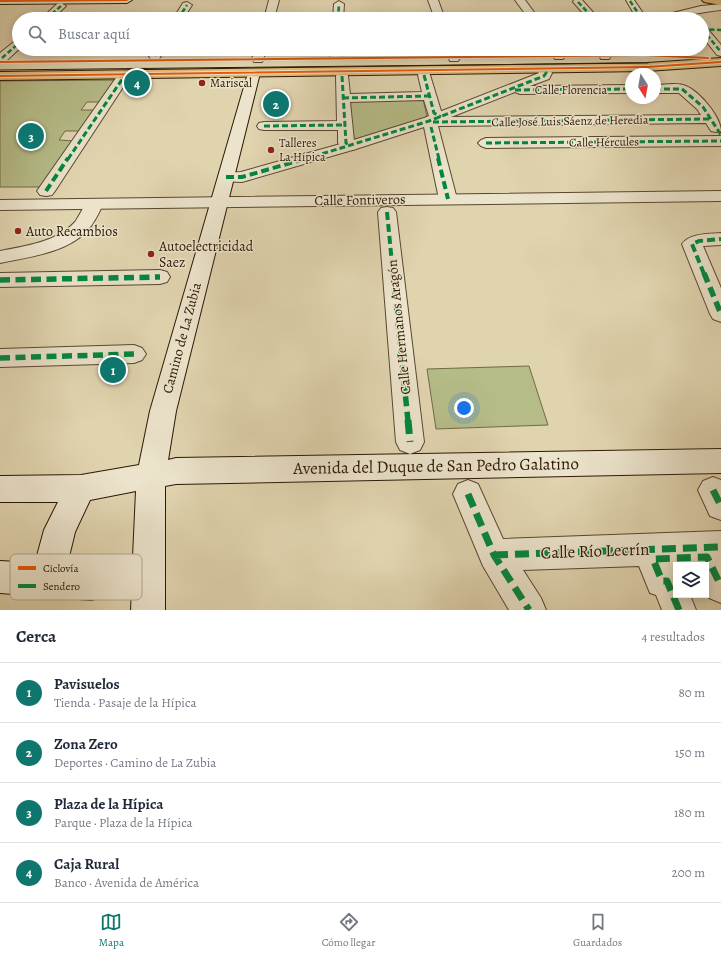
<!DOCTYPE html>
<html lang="es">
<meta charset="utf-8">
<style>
body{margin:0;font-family:Alegreya,serif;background:#f6f6f7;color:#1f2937}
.controls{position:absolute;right:12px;bottom:12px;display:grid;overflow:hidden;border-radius:0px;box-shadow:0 2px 10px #0003}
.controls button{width:36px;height:36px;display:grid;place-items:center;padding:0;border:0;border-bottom:1px solid #e0e1e3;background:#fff;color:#1f2937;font:20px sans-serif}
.compass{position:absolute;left:625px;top:68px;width:36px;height:36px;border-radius:50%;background:#fff;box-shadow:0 2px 10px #0003;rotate:169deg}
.you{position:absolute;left:464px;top:408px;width:14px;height:14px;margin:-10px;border:3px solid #fff;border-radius:50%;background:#1a73e8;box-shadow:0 0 0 6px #1a73e833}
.badge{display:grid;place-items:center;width:26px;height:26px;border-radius:50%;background:#0f766e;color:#fff;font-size:13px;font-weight:700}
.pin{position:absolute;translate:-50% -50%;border:2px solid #fff;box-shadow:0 1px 4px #0006}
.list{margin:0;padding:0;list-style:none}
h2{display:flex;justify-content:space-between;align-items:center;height:52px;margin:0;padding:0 16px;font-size:17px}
h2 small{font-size:13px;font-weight:400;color:#747a83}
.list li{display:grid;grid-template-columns:26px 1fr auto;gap:12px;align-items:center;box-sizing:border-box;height:60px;padding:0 16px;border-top:1px solid #e0e1e3}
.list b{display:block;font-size:15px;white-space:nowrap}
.list p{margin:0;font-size:13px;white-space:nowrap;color:#747a83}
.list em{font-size:13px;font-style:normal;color:#747a83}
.icon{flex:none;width:22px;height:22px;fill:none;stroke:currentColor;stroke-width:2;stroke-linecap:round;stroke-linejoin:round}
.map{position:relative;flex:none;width:721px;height:610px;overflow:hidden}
.search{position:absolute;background:#fff;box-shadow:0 2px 10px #0003;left:12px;right:12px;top:12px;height:44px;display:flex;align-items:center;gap:10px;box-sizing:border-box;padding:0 14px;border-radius:22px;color:#747a83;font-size:15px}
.sheet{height:292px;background:#fff}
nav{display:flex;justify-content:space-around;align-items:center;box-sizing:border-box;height:56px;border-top:1px solid #e0e1e3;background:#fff;font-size:11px;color:#747a83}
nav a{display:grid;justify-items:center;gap:2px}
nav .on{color:#0f766e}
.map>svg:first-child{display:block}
.green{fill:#b5bc88;stroke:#706a46}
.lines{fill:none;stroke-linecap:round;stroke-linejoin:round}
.pedestrian-casing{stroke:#59472f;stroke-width:2}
.minor-casing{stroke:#59472f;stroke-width:2}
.tertiary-casing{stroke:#59472f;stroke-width:2}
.secondary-casing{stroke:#2c1804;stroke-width:2}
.primary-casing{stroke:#2c1804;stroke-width:2}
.pedestrian{fill:#ebe3cb;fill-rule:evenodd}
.minor{fill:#ebe3cb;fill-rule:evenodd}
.tertiary{fill:#ebe3cb;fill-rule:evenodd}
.secondary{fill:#ebe3cb;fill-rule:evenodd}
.primary{fill:#e0ba78;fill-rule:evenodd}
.tram{stroke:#2c1804;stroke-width:1}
.quiet-far4{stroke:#00873e;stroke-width:2.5;stroke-dasharray:5 2.5;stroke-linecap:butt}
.quiet-far3{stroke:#00873e;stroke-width:3;stroke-dasharray:6 3;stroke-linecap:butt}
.quiet-far2{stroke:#00873e;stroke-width:4;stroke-dasharray:8 4;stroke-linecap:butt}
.quiet-far1{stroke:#00873e;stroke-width:5.5;stroke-dasharray:10 5.5;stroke-linecap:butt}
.quiet{stroke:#00873e;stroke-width:7;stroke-dasharray:14 7;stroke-linecap:butt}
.cycleway-casing{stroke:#ebe3cb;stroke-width:2}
.cycleway{fill:#e8590c;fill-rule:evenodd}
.poi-dot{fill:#8f2418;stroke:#ebe3cb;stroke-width:1.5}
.labels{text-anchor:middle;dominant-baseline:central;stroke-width:3;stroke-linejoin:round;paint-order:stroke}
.far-poi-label{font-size:12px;fill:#2c1804;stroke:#ebe3cb;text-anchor:start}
.far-street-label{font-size:12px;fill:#2c1804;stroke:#ebe3cb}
.street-label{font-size:14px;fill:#2c1804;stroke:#ebe3cb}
.poi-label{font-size:14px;fill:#2c1804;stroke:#ebe3cb;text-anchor:start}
.near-street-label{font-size:17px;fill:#2c1804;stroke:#ebe3cb}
.key{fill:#ebe3cb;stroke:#b2a68f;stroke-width:1}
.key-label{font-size:11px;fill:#2c1804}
</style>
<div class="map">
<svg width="721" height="610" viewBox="0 0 721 610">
<rect width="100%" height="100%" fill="#e0d4af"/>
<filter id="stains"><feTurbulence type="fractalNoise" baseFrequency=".005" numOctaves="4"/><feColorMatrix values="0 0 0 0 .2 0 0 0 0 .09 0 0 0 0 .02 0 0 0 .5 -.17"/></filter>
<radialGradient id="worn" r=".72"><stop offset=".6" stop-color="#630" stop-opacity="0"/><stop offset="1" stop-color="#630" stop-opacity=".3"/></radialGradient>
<path class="green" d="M 117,80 L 101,102 L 87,102 L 81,110 L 95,110 L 81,131 L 65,131 L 59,140 L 75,141 L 42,187 L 0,187 L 0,81 Z
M 423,99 L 427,117 L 352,141 L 348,100 Z
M 529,366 L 548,425 L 436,429 L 427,369 Z"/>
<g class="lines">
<g class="pedestrian-casing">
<path id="pedestrian" d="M 574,0 L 582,0 L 599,19 L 588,19 L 575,4 L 573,2 Z
M 626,0 L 634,0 L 647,19 L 637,19 Z
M 339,1 L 344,4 L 343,19 L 333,19 L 334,4 Z
M 187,2 L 192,5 L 183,19 L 173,19 L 183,3 Z
M 61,3 L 66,6 L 52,19 L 41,19 L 57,4 Z
M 663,15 L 688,16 L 693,19 L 658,19 L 659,16 Z
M 702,26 L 706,27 L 721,45 L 721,56 L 717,55 L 702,36 Z
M 19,40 L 19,49 L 6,61 L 0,61 L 0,53 L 15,41 Z
M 153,49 L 165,49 L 159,59 L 151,59 L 149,56 Z
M 330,49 L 342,49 L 342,56 L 340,59 L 332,59 L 330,56 Z
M 655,49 L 667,49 L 670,53 L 668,56 L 660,56 Z
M 424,71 L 429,72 L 430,75 L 441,111 L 448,117 L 446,120 L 441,121 L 429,116 L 424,100 L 350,102 L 354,141 L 358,146 L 356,149 C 348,151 343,150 338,143 L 338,130 L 264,130 L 259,129 L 257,126 L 259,123 L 264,122 L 337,121 L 336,76 L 337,73 L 347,73 L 348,76 L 350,94 L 422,92 L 418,75 L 419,72 Z
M 123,74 L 128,75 L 129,78 L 55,191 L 52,195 L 46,196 L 40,195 L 37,191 L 118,75 Z
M 387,207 L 393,208 L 396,212 L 424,442 L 420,450 L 410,454 L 400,450 L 396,442 L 378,212 L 381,208 Z
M 721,233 L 721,245 L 703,246 L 721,288 L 721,322 L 713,319 L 710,314 L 682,244 C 690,233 709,234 721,233 Z
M 160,270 L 167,272 L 170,277 L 167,282 L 160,284 L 0,287 L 0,273 Z
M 134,345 L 142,348 L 146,354 L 142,360 L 134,363 L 0,367 L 0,349 Z
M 713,477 L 721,480 L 721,520 L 710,516 L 698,490 L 703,481 Z
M 468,480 L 478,484 L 503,539 L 721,531 L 721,603 L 709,598 L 706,591 L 706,565 L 676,565 L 676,595 L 690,595 L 696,610 L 662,610 L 656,595 L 650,593 L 639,566 L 523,570 L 541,598 L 546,610 L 509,610 L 483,566 L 453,494 L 458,484 Z"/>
</g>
<g class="minor-casing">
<path id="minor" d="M 428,0 L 438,0 L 445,19 L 435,19 Z
M 515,0 L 525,0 L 539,19 L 529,19 Z
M 721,4 L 721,10 C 698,12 677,19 655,19 L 656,17 L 701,6 Z
M 445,49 L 457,49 L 460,58 L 458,61 L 450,61 Z
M 548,49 L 560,49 L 565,56 L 563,59 L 555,59 Z
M 596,49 L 608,49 L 611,56 L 609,59 L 601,59 Z
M 543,65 L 547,66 L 552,73 L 549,79 L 530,86 L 631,85 L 631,93 L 520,94 L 515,92 L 451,117 L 701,115 L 697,109 L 679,93 L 655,93 L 655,85 C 664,85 678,82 686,86 C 700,92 721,117 721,131 L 716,132 L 711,131 L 706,123 L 438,126 L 457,199 L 454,203 L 448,204 L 442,203 L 439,199 L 424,127 L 356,149 L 242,182 L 220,181 L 218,177 L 220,173 L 241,172 L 344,143 L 424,118 L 539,73 L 537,69 L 539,66 Z
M 721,136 L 721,146 L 486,148 L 481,146 L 478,143 L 481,140 L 486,138 Z
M 94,199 L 100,200 L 103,204 C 99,213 94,223 87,231 C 66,253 28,257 0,263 L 0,251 C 25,246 57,242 75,222 C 80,215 83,207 88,200 Z"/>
</g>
<g class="tertiary-casing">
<path id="tertiary" d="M 269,0 L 279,0 L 274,19 L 264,19 Z
M 255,49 L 267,49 L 262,62 L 254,62 L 252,59 Z
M 721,191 L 721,201 L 0,210 L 0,200 Z"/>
</g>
<g class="secondary-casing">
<path id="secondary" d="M 0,0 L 132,0 L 127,3 L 0,4 Z
M 254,69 L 258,70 L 260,73 L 176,411 L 168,460 L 176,458 L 721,449 L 721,473 L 176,484 L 165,486 L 165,610 L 131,610 L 132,590 L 91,600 L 0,593 L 0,561 L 35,563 L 44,530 L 58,502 L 0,502 L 0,476 L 81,475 L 139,465 L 150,411 L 248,73 L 250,70 ZM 136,491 L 133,557 L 91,566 L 67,565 L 75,532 L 90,500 Z"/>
</g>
<g class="primary-casing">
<path id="primary" d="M 702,0 L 721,0 L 721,5 L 704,2 Z
M 721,58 L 721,66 L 647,71 L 0,80 L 0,72 L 647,63 Z"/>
</g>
<use href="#pedestrian" class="pedestrian"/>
<use href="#minor" class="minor"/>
<use href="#tertiary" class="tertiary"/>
<use href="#secondary" class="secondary"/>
<use href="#primary" class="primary"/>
<path class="tram" d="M 0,70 L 648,63"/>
<path class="quiet-far4" d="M 630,1 L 642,19
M 578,2 L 594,19
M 663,18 L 688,19
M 46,19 L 61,6
M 178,19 L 187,5
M 338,19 L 339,4
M 702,29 L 721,52
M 702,29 L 721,30
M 336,49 L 336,56
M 155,56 L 159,49
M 2,58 L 19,43"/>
<path class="quiet-far3" d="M 424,75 L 434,113 L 441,117
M 342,76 L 346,143 L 350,146
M 655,89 L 682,89 L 703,107 L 721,135
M 515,90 L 631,89
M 343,98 L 429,96
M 433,122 L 711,119
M 264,126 L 345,125
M 431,127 L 439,159
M 486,143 L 721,141
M 68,159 L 123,78
M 305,159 L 429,121 L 544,76 L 546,73 L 543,69"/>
<path class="quiet-far2" d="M 438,158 L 448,199
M 226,177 L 242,177 L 308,158
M 46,191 L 68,158
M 387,212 L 393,274
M 704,274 L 692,244 L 699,241 L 721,239"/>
<path class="quiet-far1" d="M 393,273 L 408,421
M 704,273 L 721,314
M 0,280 L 160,277
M 0,358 L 134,354"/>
<path class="quiet" d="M 408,420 L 410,442
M 713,490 L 721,506
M 468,494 L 494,555 L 529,610
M 494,555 L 721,547
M 679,610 L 667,581 L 662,581 L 653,559 L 707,557 L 721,586"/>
<g class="cycleway-casing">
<path id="cycleway" d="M 0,0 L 128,0 L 127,1 L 0,2 Z
M 645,54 L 708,57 L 710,58 L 708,59 L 645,56 L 0,63 L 0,61 Z
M 721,61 L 721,63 L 647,68 L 0,77 L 0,75 L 647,66 Z"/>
</g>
<use href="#cycleway" class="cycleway"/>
</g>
<g class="poi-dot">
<circle cx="202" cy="83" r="4"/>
<circle cx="271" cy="150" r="4"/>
<circle cx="18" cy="231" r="4"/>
<circle cx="151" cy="254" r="4"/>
</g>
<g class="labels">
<g class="far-poi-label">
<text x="210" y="83">Mariscal</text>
<text x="279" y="143">Talleres<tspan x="279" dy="14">La Hípica</tspan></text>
</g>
<g class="far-street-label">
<text x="571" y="90">Calle Florencia</text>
<text transform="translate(570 121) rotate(-1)">Calle José Luis Sáenz de Heredia</text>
<text transform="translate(604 142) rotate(-1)">Calle Hércules</text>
</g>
<g class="street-label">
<text transform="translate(360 200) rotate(-1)">Calle Fontiveros</text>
<text transform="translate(399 327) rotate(-96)">Calle Hermanos Aragón</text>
<text transform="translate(182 338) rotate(-75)">Camino de La Zubia</text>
</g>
<g class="poi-label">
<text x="26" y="231">Auto Recambios</text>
<text x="159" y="246">Autoelectricidad<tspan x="159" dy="16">Saez</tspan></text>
</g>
<g class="near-street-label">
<text transform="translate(436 466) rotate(-1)">Avenida del Duque de San Pedro Galatino</text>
<text transform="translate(595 551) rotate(-2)">Calle Río Lecrín</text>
</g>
</g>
<rect x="10" y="554" width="132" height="46" rx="6" class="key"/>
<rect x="18" y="566" width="18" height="4" fill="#e8590c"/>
<rect x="18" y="584" width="18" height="4" fill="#00873e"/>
<g class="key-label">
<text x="43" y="572">Ciclovía</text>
<text x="43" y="590">Sendero</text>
</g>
<rect width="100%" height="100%" filter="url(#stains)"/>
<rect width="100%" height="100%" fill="url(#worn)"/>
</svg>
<div class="controls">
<button><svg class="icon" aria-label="layers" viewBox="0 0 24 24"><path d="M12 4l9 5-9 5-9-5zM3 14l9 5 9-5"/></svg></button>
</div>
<svg class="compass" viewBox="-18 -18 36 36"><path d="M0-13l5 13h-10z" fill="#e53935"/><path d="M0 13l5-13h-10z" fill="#747a83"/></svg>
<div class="you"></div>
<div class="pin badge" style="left:113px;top:370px">1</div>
<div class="pin badge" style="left:276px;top:104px">2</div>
<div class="pin badge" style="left:31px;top:136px">3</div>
<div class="pin badge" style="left:137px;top:83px">4</div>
<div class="search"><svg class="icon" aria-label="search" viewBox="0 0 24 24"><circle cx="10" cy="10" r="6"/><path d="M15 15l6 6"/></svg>Buscar aquí</div>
</div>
<section class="sheet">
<h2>Cerca<small>4 resultados</small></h2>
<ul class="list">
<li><span class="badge">1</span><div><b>Pavisuelos</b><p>Tienda · Pasaje de la Hípica</p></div><em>80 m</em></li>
<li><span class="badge">2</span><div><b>Zona Zero</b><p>Deportes · Camino de La Zubia</p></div><em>150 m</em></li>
<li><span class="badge">3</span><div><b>Plaza de la Hípica</b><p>Parque · Plaza de la Hípica</p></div><em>180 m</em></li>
<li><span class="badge">4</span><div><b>Caja Rural</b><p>Banco · Avenida de América</p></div><em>200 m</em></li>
</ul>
</section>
<nav>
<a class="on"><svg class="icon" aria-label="map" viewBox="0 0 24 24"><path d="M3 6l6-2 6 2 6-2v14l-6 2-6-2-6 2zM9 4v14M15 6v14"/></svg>Mapa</a>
<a><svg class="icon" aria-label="directions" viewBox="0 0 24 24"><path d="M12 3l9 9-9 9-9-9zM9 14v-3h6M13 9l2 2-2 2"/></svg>Cómo llegar</a>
<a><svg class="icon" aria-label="saved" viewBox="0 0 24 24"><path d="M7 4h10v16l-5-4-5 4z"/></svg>Guardados</a>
</nav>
